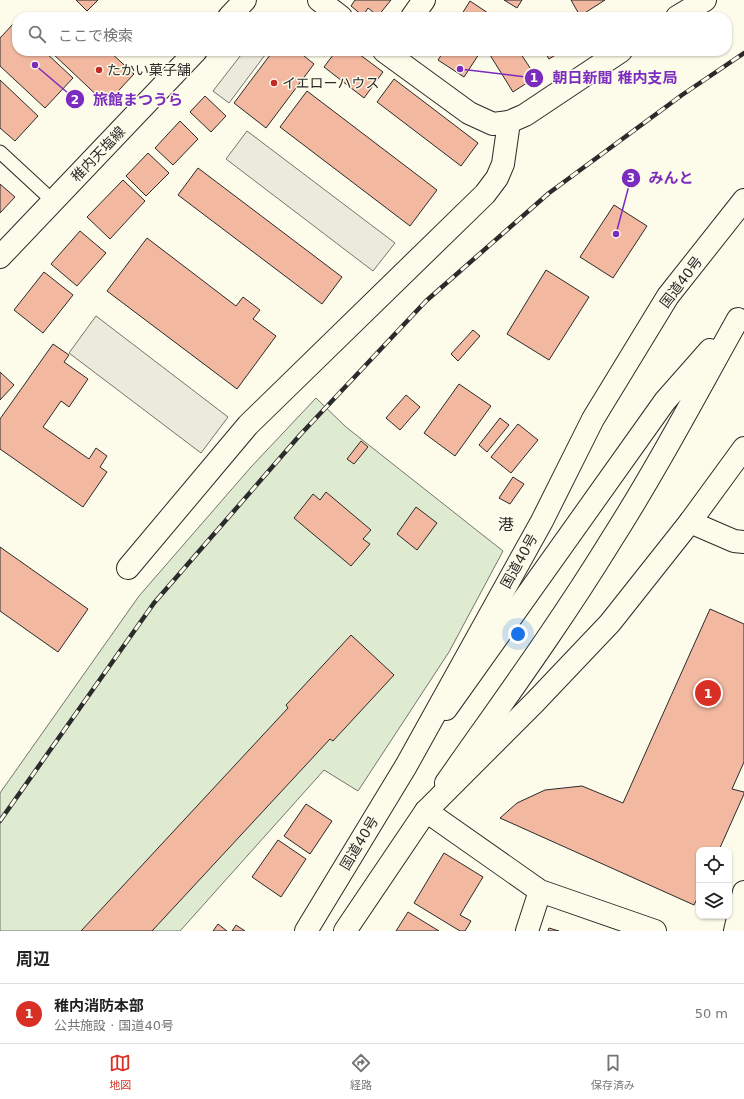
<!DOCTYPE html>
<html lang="ja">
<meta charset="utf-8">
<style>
body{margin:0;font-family:"DejaVu Sans","Noto Sans JP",sans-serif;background:#f6f6f6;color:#222}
.controls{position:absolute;right:12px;bottom:12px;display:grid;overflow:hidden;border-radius:8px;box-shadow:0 1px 3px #0004}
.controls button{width:36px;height:36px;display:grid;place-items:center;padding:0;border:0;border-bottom:1px solid #e0e0e0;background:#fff;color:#222;font:20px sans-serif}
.you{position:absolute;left:518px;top:634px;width:14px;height:14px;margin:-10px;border:3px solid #fff;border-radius:50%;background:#1a73e8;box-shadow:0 0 0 6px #1a73e833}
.badge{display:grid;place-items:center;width:26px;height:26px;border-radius:50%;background:#d93025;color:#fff;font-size:13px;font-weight:700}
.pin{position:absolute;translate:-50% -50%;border:2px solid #fff;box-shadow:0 1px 4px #0006}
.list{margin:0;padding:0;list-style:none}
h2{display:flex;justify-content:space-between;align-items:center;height:52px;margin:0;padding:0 16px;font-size:17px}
h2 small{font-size:13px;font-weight:400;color:#767676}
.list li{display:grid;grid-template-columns:26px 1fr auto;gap:12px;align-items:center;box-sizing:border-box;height:60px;padding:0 16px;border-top:1px solid #e0e0e0}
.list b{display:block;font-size:15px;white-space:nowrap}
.list p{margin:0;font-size:13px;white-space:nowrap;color:#767676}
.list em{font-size:13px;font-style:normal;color:#767676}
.icon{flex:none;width:22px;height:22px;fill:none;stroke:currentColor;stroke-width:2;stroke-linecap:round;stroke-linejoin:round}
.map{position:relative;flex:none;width:744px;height:931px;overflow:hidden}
.search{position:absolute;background:#fff;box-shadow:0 1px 3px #0004;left:12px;right:12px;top:12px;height:44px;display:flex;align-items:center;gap:10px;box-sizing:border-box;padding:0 14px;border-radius:16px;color:#767676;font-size:15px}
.sheet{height:112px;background:#fff}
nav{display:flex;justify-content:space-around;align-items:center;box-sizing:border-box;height:56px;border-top:1px solid #e0e0e0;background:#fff;font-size:11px;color:#767676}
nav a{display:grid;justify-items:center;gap:2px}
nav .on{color:#d93025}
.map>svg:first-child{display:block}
.green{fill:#deebd1;stroke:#74746e}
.parking{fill:#eceadb;stroke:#74746e}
.building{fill:#f2b8a0;stroke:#2b2b2b}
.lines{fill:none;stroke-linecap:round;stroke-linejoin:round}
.service-casing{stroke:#2b2b2b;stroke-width:15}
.minor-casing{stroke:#2b2b2b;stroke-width:24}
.tertiary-casing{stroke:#2b2b2b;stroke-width:24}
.primary-casing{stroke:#2b2b2b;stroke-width:24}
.trunk-casing{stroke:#2b2b2b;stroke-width:24}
.service{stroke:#fdfbea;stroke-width:13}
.minor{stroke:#fdfbea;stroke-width:22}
.tertiary{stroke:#fdfbea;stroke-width:22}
.primary{stroke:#fdfbea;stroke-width:22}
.trunk{stroke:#fdfbea;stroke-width:22}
.rail-casing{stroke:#2b2b2b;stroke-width:4.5}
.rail{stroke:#fdfbea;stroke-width:3;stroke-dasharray:9;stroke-linecap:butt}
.poi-dot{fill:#c62828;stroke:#fdfbea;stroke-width:1.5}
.labels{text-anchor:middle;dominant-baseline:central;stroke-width:3;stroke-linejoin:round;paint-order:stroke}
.poi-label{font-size:14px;fill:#2b2b2b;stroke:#fdfbea;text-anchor:start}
.street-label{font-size:14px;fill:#2b2b2b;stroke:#fdfbea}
.quarter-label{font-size:16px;fill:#2b2b2b;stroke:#fdfbea}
.leader{fill:none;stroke:#7b2cbf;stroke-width:1.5}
.callout-dot{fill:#7b2cbf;stroke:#fdfbea;stroke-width:1.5}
.mark-label{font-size:12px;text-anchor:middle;font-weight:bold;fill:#fff}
.callout-label{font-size:15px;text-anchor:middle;font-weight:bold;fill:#7b2cbf;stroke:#fdfbea;stroke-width:3;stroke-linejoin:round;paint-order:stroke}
</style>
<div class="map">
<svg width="744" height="931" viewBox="0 0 744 931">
<rect width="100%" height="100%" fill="#fdfbea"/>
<path class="green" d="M 316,398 L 346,427 L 503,551 L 449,652 L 358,791 L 324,770 L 180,931 L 0,931 L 0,793 L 139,596 L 251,467 Z"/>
<path class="parking" d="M 244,51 L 268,51 L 229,103 L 213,91 Z
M 247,131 L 395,243 L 373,271 L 226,159 Z
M 96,316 L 228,417 L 201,453 L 69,353 Z"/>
<path class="building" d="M 76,0 L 98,0 L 87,11 Z
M 355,0 L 391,0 L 378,16 L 368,8 L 363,16 L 351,6 Z
M 504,0 L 522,0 L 517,8 Z
M 571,0 L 605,0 L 580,16 Z
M 470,1 L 494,17 L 460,17 Z
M 14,23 L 17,26 L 17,51 L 44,51 L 73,78 L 45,108 L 0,66 L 0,38 Z
M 50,51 L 109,51 L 134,74 L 106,104 Z
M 273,51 L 298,51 L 314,64 L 266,128 L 234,103 Z
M 318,51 L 329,51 L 325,56 Z
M 336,51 L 355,51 L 383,72 L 364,98 L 324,67 Z
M 444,51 L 481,51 L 464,77 L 438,60 Z
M 496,51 L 519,51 L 536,77 L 513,92 L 490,55 Z
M 544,51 L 562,51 L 549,59 Z
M 394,79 L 478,143 L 461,166 L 377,102 Z
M 0,80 L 38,116 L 15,141 L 0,128 Z
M 307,91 L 437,190 L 410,226 L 280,127 Z
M 205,96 L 226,116 L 211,132 L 190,112 Z
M 180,121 L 198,139 L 173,165 L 155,148 Z
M 148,153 L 169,173 L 146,196 L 126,176 Z
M 198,168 L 342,277 L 322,304 L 178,195 Z
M 123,180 L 145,201 L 110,239 L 87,217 Z
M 0,184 L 15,197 L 0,213 Z
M 614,205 L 647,226 L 613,278 L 580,257 Z
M 80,231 L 106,253 L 77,286 L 51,264 Z
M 147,238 L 236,306 L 243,297 L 260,310 L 253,319 L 276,336 L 237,389 L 107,291 Z
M 546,270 L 589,297 L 549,360 L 507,334 Z
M 44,272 L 73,295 L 43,333 L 14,310 Z
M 473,330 L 480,336 L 458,361 L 451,354 Z
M 53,344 L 69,355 L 64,362 L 88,379 L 69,407 L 61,401 L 43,427 L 89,459 L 96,448 L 107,456 L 100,467 L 107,472 L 83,507 L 0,449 L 0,419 Z
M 0,372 L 14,385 L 0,400 Z
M 459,384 L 491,406 L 455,456 L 424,433 Z
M 406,395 L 420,407 L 400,430 L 386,418 Z
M 500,418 L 509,425 L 487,452 L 479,445 Z
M 518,424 L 538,440 L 511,473 L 491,457 Z
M 361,441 L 368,447 L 354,464 L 347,459 Z
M 513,477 L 524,484 L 510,504 L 499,498 Z
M 326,492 L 371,530 L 363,539 L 370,544 L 351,566 L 294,518 L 313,494 L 320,500 Z
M 416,507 L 437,523 L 417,550 L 397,534 Z
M 0,547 L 88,609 L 58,652 L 0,611 Z
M 710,609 L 744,624 L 744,762 L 732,789 L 744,792 L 744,794 L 719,850 L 699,850 L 699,895 L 694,905 L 500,818 L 517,803 L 545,790 L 582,786 L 623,803 Z
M 351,635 L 394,675 L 333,741 L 330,739 L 152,931 L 81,931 L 288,708 L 286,705 Z
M 306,804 L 332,821 L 310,854 L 284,836 Z
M 278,840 L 306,859 L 281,897 L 252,877 Z
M 444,853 L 483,877 L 460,915 L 471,921 L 465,931 L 460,931 L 414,903 Z
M 408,912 L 439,931 L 396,931 Z
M 218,924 L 227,931 L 213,931 Z
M 236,925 L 245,931 L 232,931 Z
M 549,928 L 559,931 L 548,931 Z"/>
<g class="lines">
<g class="service-casing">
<path id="service" d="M 0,152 L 53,201"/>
</g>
<g class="minor-casing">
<path id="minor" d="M 412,17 L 424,0
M 690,522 L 734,541 L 744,542
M 128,568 L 248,425 L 485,194 L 497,178 L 503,164 L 509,122
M 426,811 L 540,891 L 655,931
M 527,931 L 540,891
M 735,931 L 744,892"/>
</g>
<g class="tertiary-casing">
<path id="tertiary" d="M 319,0 L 341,17
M 677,17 L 705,0
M 384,51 L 469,113 L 493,124 L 509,122 L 525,115 L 621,51
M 446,709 L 665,401 L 710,350
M 446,783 C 502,703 559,625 610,542 C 656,470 696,394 738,319"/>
</g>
<g class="primary-casing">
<path id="primary" d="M 229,17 L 245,0
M 0,257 L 196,51"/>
</g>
<g class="trunk-casing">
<path id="trunk" d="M 306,931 L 406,766 L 542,521 L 593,419 L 668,296 L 744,200
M 345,931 L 426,811 L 535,702 L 610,623 L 690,522 L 744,448"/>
</g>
<use href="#service" class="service"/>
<use href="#minor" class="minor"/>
<use href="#tertiary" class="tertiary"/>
<use href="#primary" class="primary"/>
<use href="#trunk" class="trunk"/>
<g class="rail-casing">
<path id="rail" d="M 0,821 L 154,603 L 300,435 L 426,301 L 549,193 L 682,95 L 744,53"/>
</g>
<use href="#rail" class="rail"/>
</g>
<g class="poi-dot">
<circle cx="99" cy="70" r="4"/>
<circle cx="274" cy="83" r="4"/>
</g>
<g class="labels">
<g class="poi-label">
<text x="107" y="70">たかい菓子舗</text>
<text x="282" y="83">イエローハウス</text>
</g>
<g class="street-label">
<text transform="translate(98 154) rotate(-46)">稚内天塩線</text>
<text transform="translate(681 282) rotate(-53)">国道40号</text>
<text transform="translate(519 561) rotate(-61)">国道40号</text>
<text transform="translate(359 843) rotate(-59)">国道40号</text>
</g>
<g class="quarter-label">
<text x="506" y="524">港</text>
</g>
</g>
<path class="leader" d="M460 69L534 78M35 65L75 99M616 234L631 178"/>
<g class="callout-dot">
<circle cx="460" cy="69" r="4"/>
<circle cx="35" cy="65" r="4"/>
<circle cx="616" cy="234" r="4"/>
<circle cx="534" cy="78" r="10"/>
<circle cx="75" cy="99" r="10"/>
<circle cx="631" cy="178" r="10"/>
</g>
<g class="mark-label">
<text x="534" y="82">1</text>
<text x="75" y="104">2</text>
<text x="631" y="182">3</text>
</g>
<g class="callout-label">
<text x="615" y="83">朝日新聞 稚内支局</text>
<text x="138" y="105">旅館まつうら</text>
<text x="671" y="183">みんと</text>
</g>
</svg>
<div class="controls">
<button><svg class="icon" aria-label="locate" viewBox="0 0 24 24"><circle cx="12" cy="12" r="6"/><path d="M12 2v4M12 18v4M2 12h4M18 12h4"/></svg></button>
<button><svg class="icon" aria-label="layers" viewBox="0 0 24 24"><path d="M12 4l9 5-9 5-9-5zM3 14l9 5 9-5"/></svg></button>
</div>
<div class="you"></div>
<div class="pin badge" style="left:708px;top:693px">1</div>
<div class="search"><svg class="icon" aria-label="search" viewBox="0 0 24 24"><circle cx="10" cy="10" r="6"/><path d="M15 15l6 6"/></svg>ここで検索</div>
</div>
<section class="sheet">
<h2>周辺<small></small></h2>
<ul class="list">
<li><span class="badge">1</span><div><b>稚内消防本部</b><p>公共施設 · 国道40号</p></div><em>50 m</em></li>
</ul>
</section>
<nav>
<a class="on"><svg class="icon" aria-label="map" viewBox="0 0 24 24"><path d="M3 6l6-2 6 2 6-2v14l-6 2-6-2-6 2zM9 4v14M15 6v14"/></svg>地図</a>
<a><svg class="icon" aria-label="directions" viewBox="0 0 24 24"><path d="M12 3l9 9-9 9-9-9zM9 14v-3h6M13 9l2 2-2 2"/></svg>経路</a>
<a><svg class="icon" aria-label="saved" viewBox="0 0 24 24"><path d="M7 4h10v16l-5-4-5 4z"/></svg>保存済み</a>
</nav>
